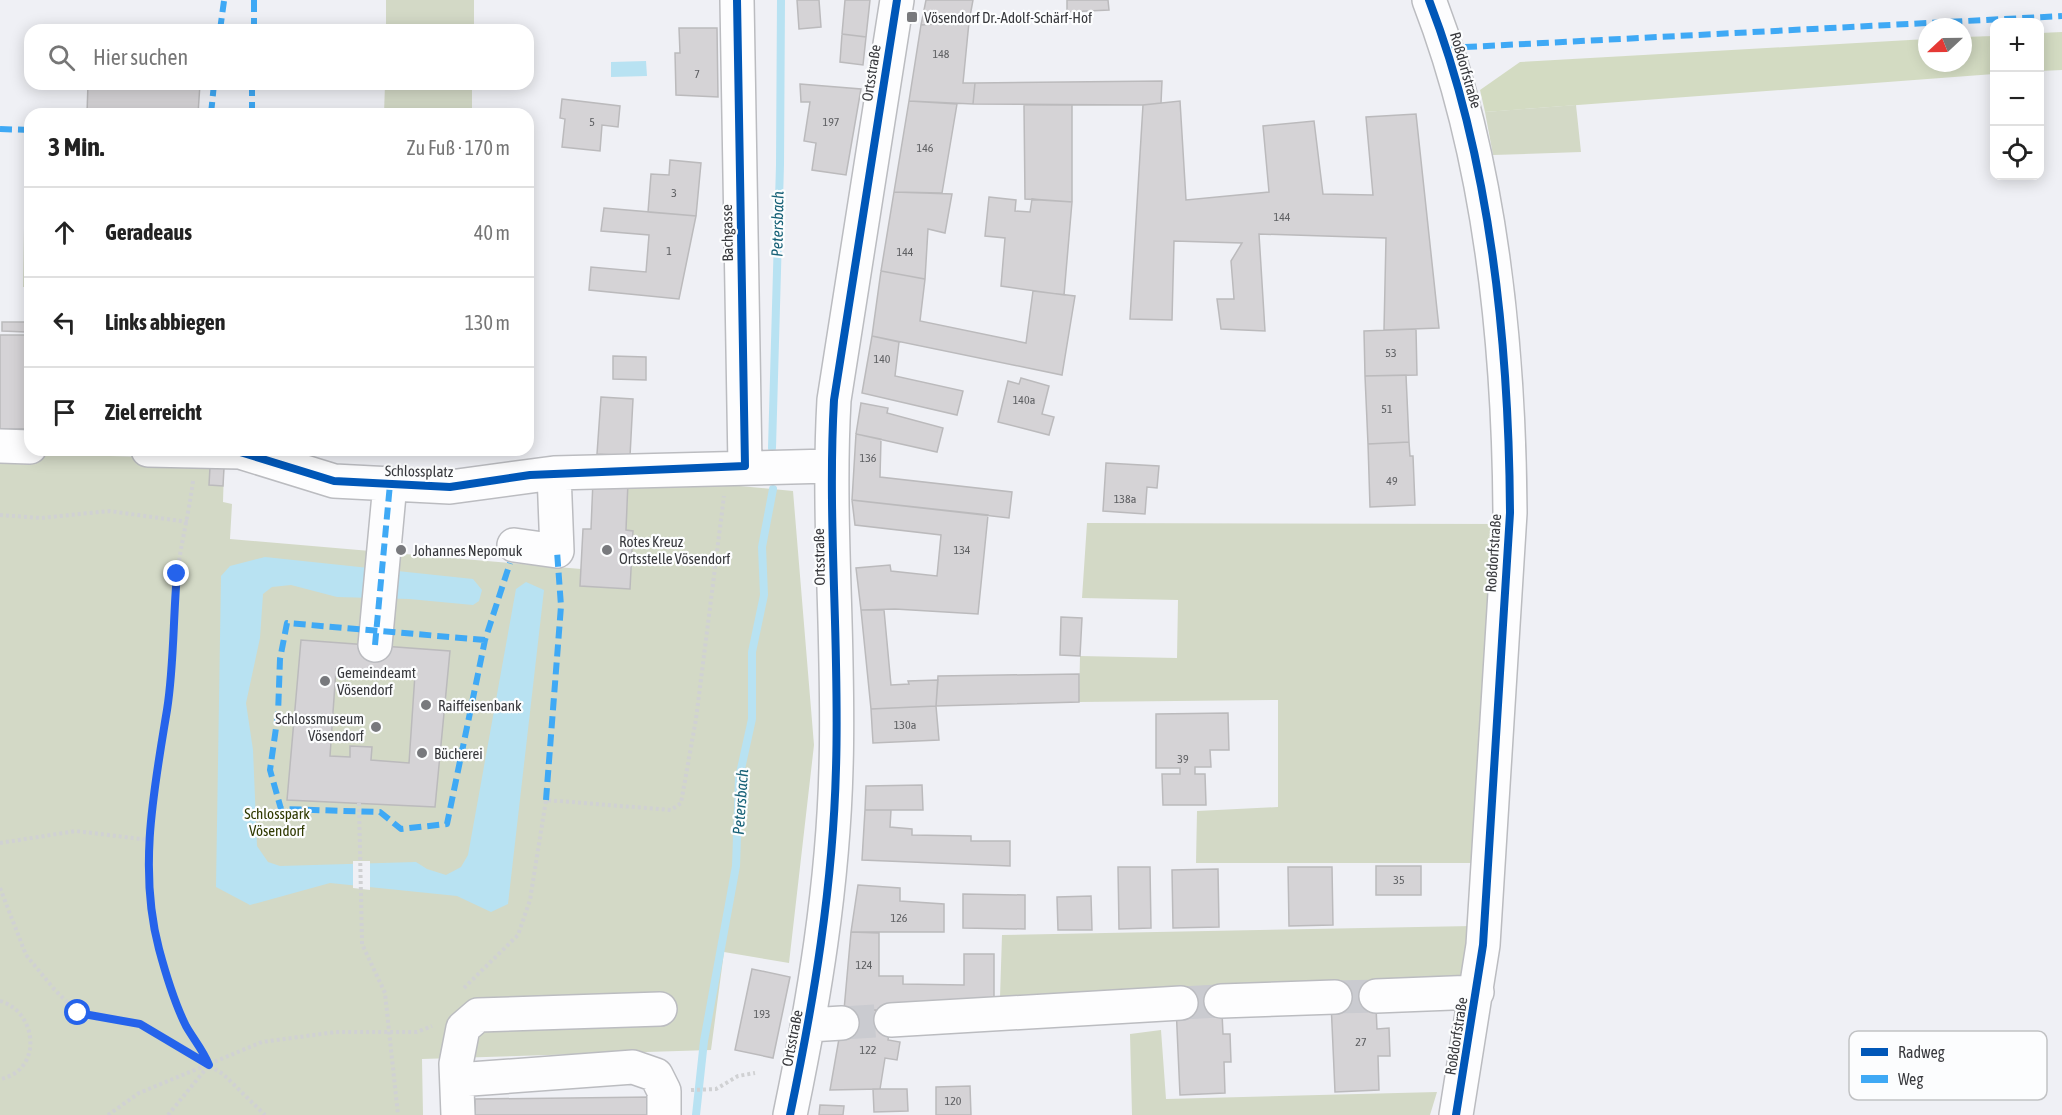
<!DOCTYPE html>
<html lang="de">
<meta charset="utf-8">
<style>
body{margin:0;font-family:"Asap Condensed",sans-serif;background:#f6f6f6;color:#222}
.controls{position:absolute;right:18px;top:18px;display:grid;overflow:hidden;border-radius:12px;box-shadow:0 3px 15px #0003}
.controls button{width:54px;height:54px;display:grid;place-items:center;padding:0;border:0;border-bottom:2px solid #e0e0e0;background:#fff;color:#222;font:30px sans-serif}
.compass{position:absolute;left:1918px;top:18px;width:54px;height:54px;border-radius:50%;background:#fff;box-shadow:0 3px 15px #0003;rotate:248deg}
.stop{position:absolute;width:18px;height:18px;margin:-14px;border:4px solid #2563eb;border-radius:50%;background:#fff}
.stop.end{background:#2563eb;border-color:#fff;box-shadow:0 2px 6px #0008}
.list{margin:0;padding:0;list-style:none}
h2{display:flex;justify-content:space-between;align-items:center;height:78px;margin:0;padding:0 24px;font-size:26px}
h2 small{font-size:20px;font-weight:400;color:#767676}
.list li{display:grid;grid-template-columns:39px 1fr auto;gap:18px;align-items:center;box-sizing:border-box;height:90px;padding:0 24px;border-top:2px solid #e0e0e0}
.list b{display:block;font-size:22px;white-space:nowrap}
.list em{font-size:20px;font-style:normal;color:#767676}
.icon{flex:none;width:33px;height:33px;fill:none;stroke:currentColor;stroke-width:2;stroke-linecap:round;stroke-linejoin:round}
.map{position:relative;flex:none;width:2062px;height:1115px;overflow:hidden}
.search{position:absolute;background:#fff;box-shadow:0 3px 15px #0003;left:24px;top:24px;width:510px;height:66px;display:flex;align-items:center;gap:15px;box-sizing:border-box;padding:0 21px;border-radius:18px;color:#767676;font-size:22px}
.panel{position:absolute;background:#fff;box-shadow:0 3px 15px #0003;left:24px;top:108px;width:510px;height:348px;border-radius:18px}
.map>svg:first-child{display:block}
.green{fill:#d3d9c6}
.forest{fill:#d3dbc2}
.water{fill:#b8e2f2}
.pier{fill:#eff0f5}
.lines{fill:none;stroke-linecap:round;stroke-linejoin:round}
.stream{stroke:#b8e2f2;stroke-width:8}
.building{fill:#d5d3d6;stroke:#bbbabc;stroke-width:1.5;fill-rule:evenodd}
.minor-tunnel{stroke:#cacbd0;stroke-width:33;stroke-dasharray:33 16;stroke-linecap:butt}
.minor-casing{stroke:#bbbcc0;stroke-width:36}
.path{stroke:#d0d1d3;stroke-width:4;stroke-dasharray:3 3;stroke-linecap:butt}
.minor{stroke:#fdfdfe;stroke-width:33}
.quiet{stroke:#3fa9f5;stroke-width:6;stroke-dasharray:12 6;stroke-linecap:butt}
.cycleway-casing{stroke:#fcfdfe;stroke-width:11}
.cycleway{stroke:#0057b8;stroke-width:8}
.route{stroke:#2563eb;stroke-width:8}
.poi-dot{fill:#78797d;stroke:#fcfdfe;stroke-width:2}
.labels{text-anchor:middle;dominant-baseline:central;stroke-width:4.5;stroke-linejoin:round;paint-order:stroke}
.number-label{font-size:12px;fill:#5f6063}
.poi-label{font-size:15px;fill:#38393d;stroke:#fcfdfe;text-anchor:start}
.street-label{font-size:15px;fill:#38393d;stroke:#fcfdfe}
.park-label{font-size:15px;fill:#2f3900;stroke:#fcfdfe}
.water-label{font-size:16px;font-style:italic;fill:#166076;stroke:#fcfdfe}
.key{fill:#fcfdfe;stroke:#c1c2c4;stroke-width:1.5}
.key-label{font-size:16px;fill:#38393d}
</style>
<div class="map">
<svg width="2062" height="1115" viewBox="0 0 2062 1115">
<rect width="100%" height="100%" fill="#eff0f5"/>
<path class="green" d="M 386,0 L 474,0 L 474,30 L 386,30 Z
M 385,84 L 472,84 L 472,114 L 384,114 Z
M 1576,105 L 1581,152 L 1493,155 L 1485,112 Z
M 24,228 L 30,228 L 30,287 L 23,287 Z
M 0,453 L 184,458 L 224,468 L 223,502 L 232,504 L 230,539 L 581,569 L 580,586 L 630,589 L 633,531 L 626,530 L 628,483 L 718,484 L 793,491 L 814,745 L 789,963 L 724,952 L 711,1050 L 422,1059 L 423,1115 L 0,1115 Z
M 1087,523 L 1499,524 L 1473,863 L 1196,863 L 1197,811 L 1278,807 L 1278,700 L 1079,702 L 1080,656 L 1177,658 L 1178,600 L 1082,598 Z
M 1472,926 L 1467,978 L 1000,998 L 1002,935 Z
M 1161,1030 L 1166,1099 L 1437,1092 L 1430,1115 L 1132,1115 L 1130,1034 Z"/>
<path class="forest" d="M 2062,32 L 2062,70 L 2040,71 L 2040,33 Z
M 1994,36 L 1994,74 L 1485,112 L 1480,90 L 1520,62 L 1927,39 L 1927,63 L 1963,63 L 1963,37 Z"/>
<path class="water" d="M 646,61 L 647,76 L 611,77 L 611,62 Z
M 265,557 L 473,579 L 482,590 L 479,601 L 473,605 L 409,599 L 337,597 L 291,585 L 272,587 L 263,594 L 260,638 L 246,703 L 253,750 L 257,846 L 268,862 L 280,866 L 416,862 L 427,869 L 446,875 L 461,867 L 468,855 L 516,589 L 526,582 L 544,590 L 508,904 L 491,912 L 457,896 L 330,883 L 250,905 L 216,887 L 221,576 L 230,566 Z"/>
<path class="pier" d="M 353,861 L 370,861 L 370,890 L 353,888 Z"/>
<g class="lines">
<path class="stream" d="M 772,448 L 780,165 L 781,0
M 696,1115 L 704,1041 L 736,866 L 739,778 L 752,719 L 752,652 L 764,595 L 762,547 L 773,489"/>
</g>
<path class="building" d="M 797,0 L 819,0 L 821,27 L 799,29 Z
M 845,0 L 870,0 L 866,37 L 842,34 Z
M 926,0 L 973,0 L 969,22 L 921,25 Z
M 1067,0 L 1108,0 L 1109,10 L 1067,12 Z
M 969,22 L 963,83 L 975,83 L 973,104 L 909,101 L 921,25 Z
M 679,28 L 717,28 L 718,97 L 676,95 L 675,53 L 680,53 Z
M 842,34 L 866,37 L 863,65 L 840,62 Z
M 1162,81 L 1161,103 L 1143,105 L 973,104 L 975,83 Z
M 88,84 L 200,84 L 198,114 L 87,114 Z
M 800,84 L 861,89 L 846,175 L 812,170 L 816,143 L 804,141 L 810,102 L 801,102 Z
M 562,99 L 620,106 L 618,127 L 602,125 L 600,151 L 562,147 L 565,119 L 560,118 Z
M 909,101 L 957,104 L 942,193 L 894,192 Z
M 1180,101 L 1186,200 L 1269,192 L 1263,126 L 1314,121 L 1323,194 L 1373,195 L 1366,117 L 1416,114 L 1439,328 L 1384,330 L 1386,238 L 1259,234 L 1265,331 L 1221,329 L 1217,299 L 1234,299 L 1231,261 L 1242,243 L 1174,241 L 1172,320 L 1130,319 L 1143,105 Z
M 1024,105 L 1072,105 L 1072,202 L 1025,199 Z
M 670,160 L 701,163 L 696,216 L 648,212 L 651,174 L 669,175 Z
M 894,192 L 952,194 L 945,233 L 928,229 L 925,279 L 881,271 Z
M 989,197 L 1016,200 L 1015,211 L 1030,212 L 1032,199 L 1072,202 L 1064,295 L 1001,286 L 1005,238 L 985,236 Z
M 604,208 L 696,216 L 679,299 L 589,290 L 591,267 L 646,272 L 649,235 L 601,231 Z
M 881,271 L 925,279 L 920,321 L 1026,343 L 1033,291 L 1075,296 L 1062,375 L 872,336 Z
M 2,322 L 26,322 L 26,332 L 2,331 Z
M 1416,329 L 1417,375 L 1365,376 L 1364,331 Z
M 0,335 L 30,335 L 30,429 L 0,429 Z
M 872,336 L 899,342 L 895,376 L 963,391 L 957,415 L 862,393 Z
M 613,356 L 646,357 L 646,380 L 613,379 Z
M 1406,375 L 1409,442 L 1368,444 L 1365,376 Z
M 1021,378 L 1049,386 L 1042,414 L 1054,417 L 1049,435 L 998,422 L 1008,381 L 1019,384 Z
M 601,397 L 633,399 L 630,456 L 597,454 Z
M 861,403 L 888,408 L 887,413 L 943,428 L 937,452 L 856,434 Z
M 856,434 L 881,439 L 880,477 L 1012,492 L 1009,518 L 852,500 Z
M 1409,442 L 1410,456 L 1413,456 L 1415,505 L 1370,507 L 1368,444 Z
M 1106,463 L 1159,466 L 1157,488 L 1147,487 L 1145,514 L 1103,511 Z
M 210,467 L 224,468 L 223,486 L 209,485 Z
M 593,480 L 628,482 L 626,530 L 633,531 L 630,589 L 580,586 L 583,529 L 591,529 Z
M 852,500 L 988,515 L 978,614 L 895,609 L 861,610 L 856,568 L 890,565 L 891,571 L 937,576 L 941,535 L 855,525 Z
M 861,610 L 884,610 L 891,685 L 909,684 L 908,681 L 938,680 L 936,706 L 871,709 Z
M 1061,617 L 1082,618 L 1080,656 L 1060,655 Z
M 301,640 L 450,651 L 435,807 L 287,800 ZM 336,669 L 415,674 L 409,763 L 371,760 L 372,747 L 350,746 L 350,757 L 330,756 Z
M 1079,674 L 1079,702 L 936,706 L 938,676 Z
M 936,706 L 939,740 L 873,743 L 871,709 Z
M 1228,713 L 1229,750 L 1210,750 L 1211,767 L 1195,767 L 1195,774 L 1205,774 L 1206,805 L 1163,805 L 1162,774 L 1180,774 L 1180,768 L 1156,768 L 1156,714 Z
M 922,785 L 923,810 L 865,810 L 866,786 Z
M 865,810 L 891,810 L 890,827 L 912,829 L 912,835 L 971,836 L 971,841 L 1010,841 L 1010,866 L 862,860 Z
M 1376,866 L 1421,866 L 1421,895 L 1376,895 Z
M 1118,867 L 1150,867 L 1151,928 L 1119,929 Z
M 1288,867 L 1332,867 L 1333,925 L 1289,926 Z
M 1218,869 L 1219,927 L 1173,928 L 1172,870 Z
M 858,885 L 900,888 L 900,901 L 944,904 L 944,932 L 851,932 Z
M 963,894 L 1025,895 L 1025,929 L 963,928 Z
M 1091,896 L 1092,930 L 1058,930 L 1057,897 Z
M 851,932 L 879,933 L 879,976 L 903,976 L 903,984 L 964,985 L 964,954 L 994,954 L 994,1006 L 938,1011 L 844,1010 Z
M 752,969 L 790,977 L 773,1058 L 735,1050 Z
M 1375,985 L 1377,1029 L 1389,1028 L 1390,1056 L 1378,1056 L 1379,1090 L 1335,1092 L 1331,1002 L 1335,987 Z
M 1221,992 L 1223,1034 L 1230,1034 L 1231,1062 L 1224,1062 L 1225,1093 L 1180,1095 L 1176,1006 L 1180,994 Z
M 844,1010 L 893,1010 L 888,1040 L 900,1042 L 897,1060 L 885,1058 L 880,1089 L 830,1090 Z
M 970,1086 L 971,1115 L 936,1115 L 936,1087 Z
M 873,1089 L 907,1089 L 908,1111 L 874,1112 Z
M 652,1097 L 652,1115 L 475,1115 L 475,1099 Z
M 820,1105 L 844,1106 L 843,1115 L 819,1115 Z"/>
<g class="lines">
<path class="minor-tunnel" d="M 1335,997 L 1376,996
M 1181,1003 L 1221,1001
M 842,1023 L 891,1020"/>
<g class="minor-casing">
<path id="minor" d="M 737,0 L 745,466
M 1429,0 C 1490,158 1509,345 1510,513 L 1483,945 L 1456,1115
M 0,446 L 30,447
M 148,450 L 240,452 L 334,481 L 450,487 L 554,473 L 830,466
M 514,545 L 557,551 L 554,473
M 375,645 L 390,484
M 1376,996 L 1477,992
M 1221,1001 L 1335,997
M 891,1020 L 1181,1003
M 809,1025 L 842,1023
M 457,1080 L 633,1067 L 656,1075 L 664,1091 L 664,1115
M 458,1115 L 456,1064 L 463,1028 L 478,1015 L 660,1009
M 790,1115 C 814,1000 833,886 836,768 C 840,645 827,523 834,400 L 897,0"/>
</g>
<path class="path" d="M 193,481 C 189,513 181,543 177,575 C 170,620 174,666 167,711 C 154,789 138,870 159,949 C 166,975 174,1002 186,1026 C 194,1040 203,1050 209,1065
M 0,515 L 41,518 L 109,511 L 188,522
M 359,803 L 362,944 L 385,993 L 398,1115
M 0,843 L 76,831 L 149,840
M 0,888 L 26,955 L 54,989 L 78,1013 L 140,1024 L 223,1074 L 265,1115
M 464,988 L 518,935 L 530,900 L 546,800 L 671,810 L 681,803 L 696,719 L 724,496
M 0,1001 C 38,1012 43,1071 0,1079
M 691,1090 L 716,1089 L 738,1076 L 755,1073
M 108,1115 L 139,1093 L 262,1042 L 336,1032 L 417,1032 L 432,1026
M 168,1115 L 209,1065"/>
<use href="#minor" class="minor"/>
<path class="quiet" d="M 220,30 L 224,1
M 254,30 L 254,0
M 1447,48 L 2062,16
M 252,111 L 280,114
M 211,114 L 214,84
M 252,114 L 252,84
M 0,129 L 30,130
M 485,640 L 287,623 L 280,659 L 278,714 L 270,770 L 281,809 L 380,812 L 401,829 L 447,824 L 485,640 L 510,563
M 375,645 L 390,484
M 546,800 L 561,606 L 557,551"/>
<g class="cycleway-casing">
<path id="cycleway" d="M 1429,0 C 1490,158 1509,345 1510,513 L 1483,945 L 1456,1115
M 148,450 L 240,452 L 334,481 L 450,487 L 530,475 L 745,466 L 737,0
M 790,1115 C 814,1000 833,886 836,768 C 840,645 827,523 834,400 L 897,0"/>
</g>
<use href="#cycleway" class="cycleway"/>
</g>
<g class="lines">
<path class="route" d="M 78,1013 L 140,1024 L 209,1065 C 203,1050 194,1040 186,1026 C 174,1002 166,975 159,949 C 138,870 154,789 167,710 C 174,666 173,619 177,574"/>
</g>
<g class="poi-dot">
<rect x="906" y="11" width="12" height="12" rx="3"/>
<circle cx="401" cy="550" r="6"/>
<circle cx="607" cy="550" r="6"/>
<circle cx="325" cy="681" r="6"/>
<circle cx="426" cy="705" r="6"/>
<circle cx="376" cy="727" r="6"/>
<circle cx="422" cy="753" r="6"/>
</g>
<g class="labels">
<g class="number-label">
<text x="941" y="54">148</text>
<text x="697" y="74">7</text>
<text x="592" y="122">5</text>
<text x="831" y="122">197</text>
<text x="925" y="148">146</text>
<text x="674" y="193">3</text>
<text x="1282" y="217">144</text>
<text x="669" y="251">1</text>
<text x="905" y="252">144</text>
<text x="1391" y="353">53</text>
<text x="882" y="359">140</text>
<text x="1024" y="400">140a</text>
<text x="1387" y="409">51</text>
<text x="868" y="458">136</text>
<text x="1392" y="481">49</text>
<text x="1125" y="499">138a</text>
<text x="962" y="550">134</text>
<text x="905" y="725">130a</text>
<text x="1183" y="759">39</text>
<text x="1399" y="880">35</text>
<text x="899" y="918">126</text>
<text x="864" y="965">124</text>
<text x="762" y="1014">193</text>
<text x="1361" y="1042">27</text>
<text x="868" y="1050">122</text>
<text x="953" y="1101">120</text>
</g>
<g class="poi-label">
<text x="924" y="17">Vösendorf Dr.-Adolf-Schärf-Hof</text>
<text x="619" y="541">Rotes Kreuz<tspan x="619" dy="17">Ortsstelle Vösendorf</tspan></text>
<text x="413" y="550">Johannes Nepomuk</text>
<text x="337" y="672">Gemeindeamt<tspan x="337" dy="17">Vösendorf</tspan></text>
<text x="438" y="705">Raiffeisenbank</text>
<text x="364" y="718" text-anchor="end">Schlossmuseum<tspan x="364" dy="17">Vösendorf</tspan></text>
<text x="434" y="753">Bücherei</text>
</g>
<g class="street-label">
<text transform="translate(1466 70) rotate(74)">Roßdorfstraße</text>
<text transform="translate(871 73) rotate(-81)">Ortsstraße</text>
<text transform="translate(727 233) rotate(-91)">Bachgasse</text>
<text transform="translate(419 471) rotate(1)">Schlossplatz</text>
<text transform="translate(1493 553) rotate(-86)">Roßdorfstraße</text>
<text transform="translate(819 557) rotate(-91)">Ortsstraße</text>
<text transform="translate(1456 1036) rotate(-81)">Roßdorfstraße</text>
<text transform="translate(792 1038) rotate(-79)">Ortsstraße</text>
</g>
<g class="park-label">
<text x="277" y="813">Schlosspark<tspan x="277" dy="17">Vösendorf</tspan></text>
</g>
<g class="water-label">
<text transform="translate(777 224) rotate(-89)">Petersbach</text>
<text transform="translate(740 802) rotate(-86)">Petersbach</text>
</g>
</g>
<rect x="1849" y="1031" width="198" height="69" rx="9" class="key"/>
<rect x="1861" y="1048" width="27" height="8" fill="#0057b8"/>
<rect x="1861" y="1075" width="27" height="8" fill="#3fa9f5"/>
<g class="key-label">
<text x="1898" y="1058">Radweg</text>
<text x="1898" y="1085">Weg</text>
</g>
</svg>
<div class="controls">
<button>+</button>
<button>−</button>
<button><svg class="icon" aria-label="locate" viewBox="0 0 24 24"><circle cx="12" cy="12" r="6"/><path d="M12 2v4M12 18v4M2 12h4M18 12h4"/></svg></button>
</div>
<svg class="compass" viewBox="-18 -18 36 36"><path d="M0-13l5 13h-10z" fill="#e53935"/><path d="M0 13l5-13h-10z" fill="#767676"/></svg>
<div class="stop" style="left:78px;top:1013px"></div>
<div class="stop end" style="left:177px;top:574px"></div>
<div class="search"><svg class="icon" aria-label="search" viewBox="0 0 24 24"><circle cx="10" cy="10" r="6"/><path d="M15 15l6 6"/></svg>Hier suchen</div>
<section class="panel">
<h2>3 Min.<small>Zu Fuß · 170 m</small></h2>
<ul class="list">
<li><svg class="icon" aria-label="ahead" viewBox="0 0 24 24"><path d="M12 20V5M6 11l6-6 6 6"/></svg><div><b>Geradeaus</b></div><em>40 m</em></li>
<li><svg class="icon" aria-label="left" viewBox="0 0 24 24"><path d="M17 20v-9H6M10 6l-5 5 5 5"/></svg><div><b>Links abbiegen</b></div><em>130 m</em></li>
<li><svg class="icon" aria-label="arrive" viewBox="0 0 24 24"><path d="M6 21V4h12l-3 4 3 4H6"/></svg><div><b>Ziel erreicht</b></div></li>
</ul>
</section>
</div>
